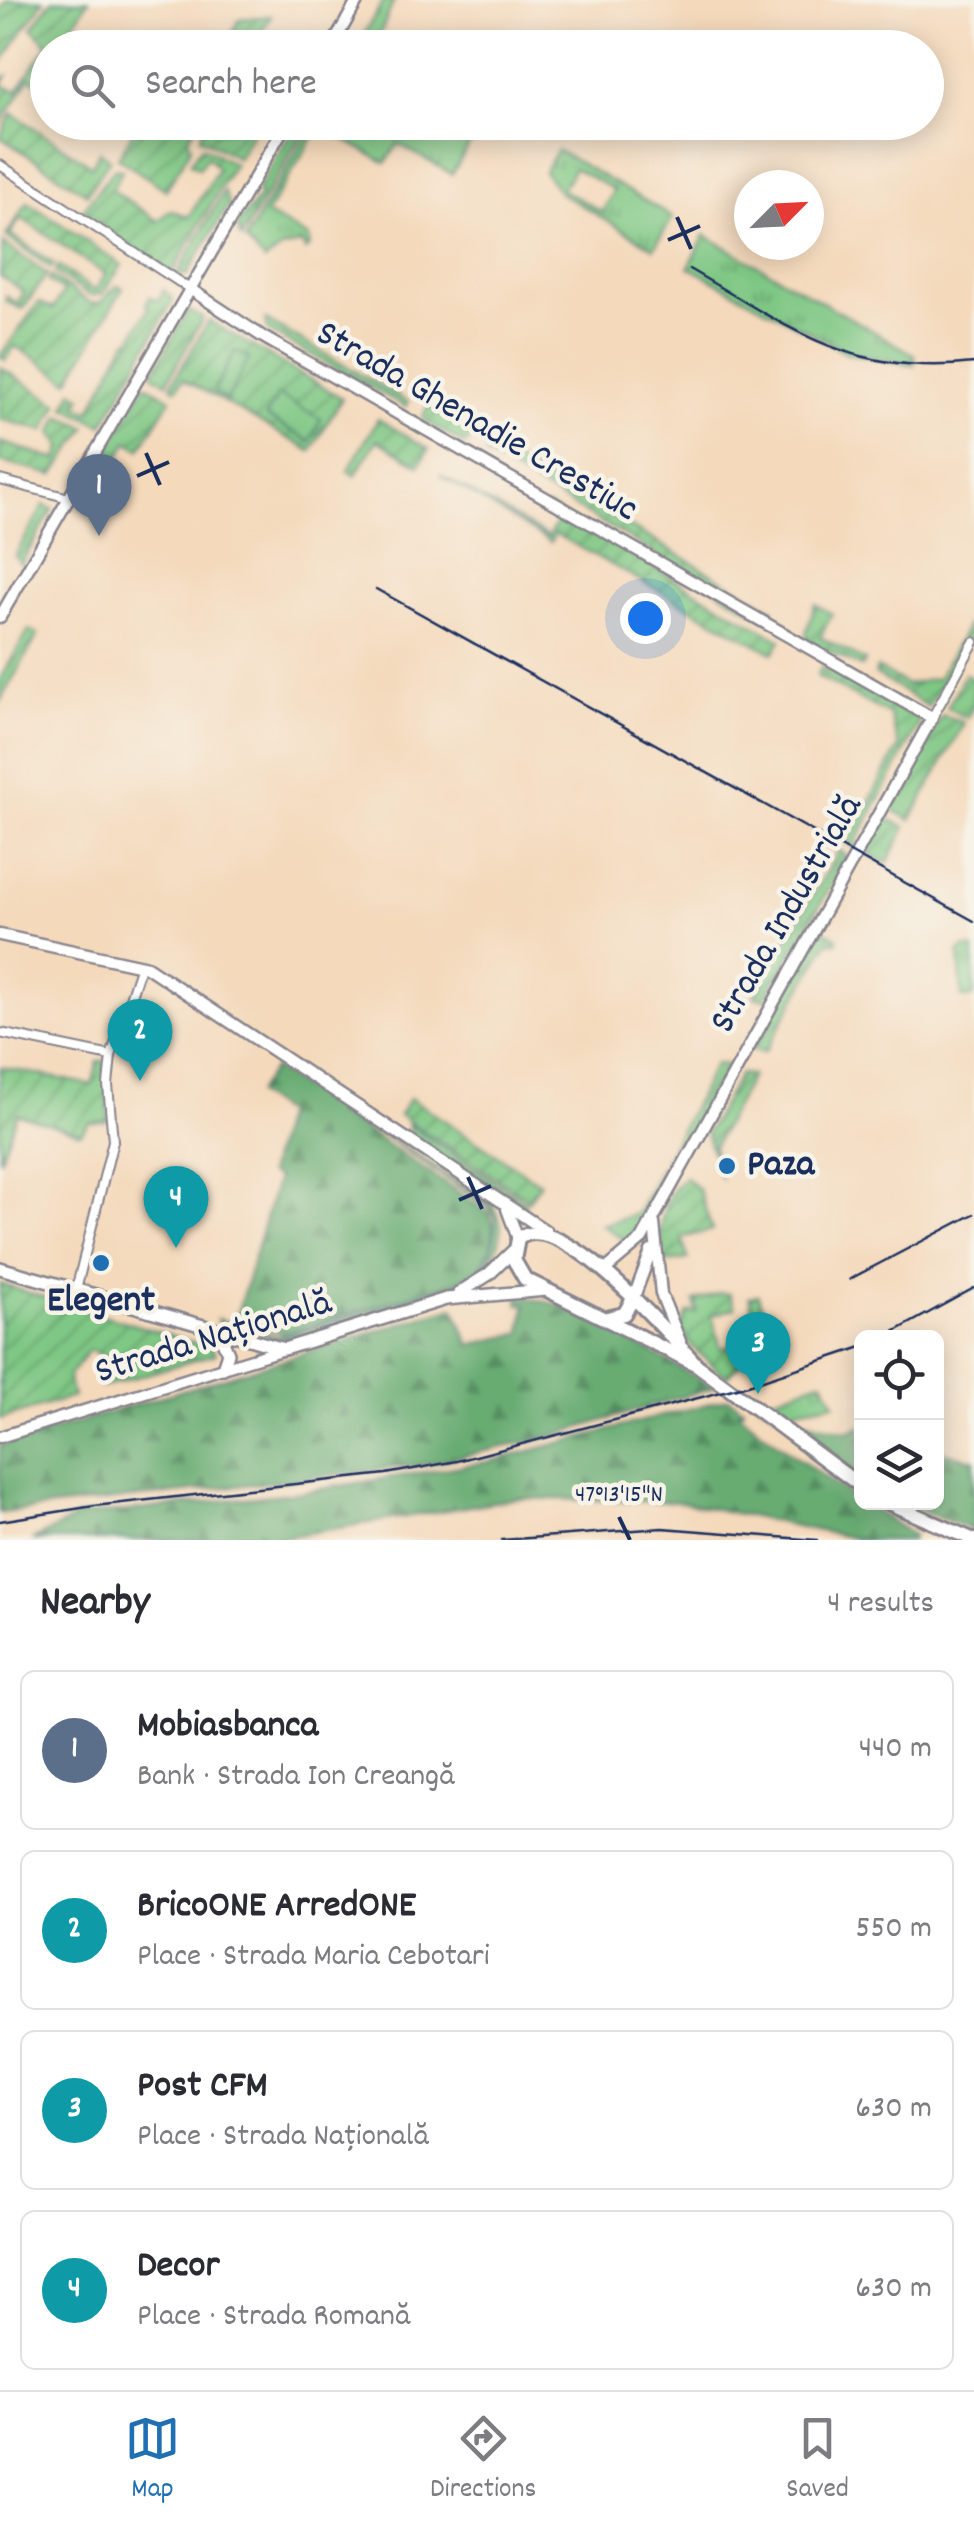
<!DOCTYPE html>
<meta charset="utf-8">
<style>
body{margin:0;font-family:Dekko,sans-serif;background:#f2f2f3;color:#2b2b33}
.controls{position:absolute;right:30px;bottom:30px;display:grid;overflow:hidden;border-radius:15px;box-shadow:0 5px 25px #0003}
.controls button{width:90px;height:90px;display:grid;place-items:center;padding:0;border:0;border-bottom:2px solid #e1e1e2;background:#fff;color:#2b2b33;font:50px sans-serif}
.compass{position:absolute;left:734px;top:170px;width:90px;height:90px;border-radius:50%;background:#fff;box-shadow:0 5px 25px #0003;rotate:66deg}
.you{position:absolute;left:645px;top:618px;width:35px;height:35px;margin:-25px;border:8px solid #fff;border-radius:50%;background:#1a73e8;box-shadow:0 0 0 15px #1a73e833}
.badge{display:grid;place-items:center;width:65px;height:65px;border-radius:50%;background:#1f6fb2;color:#fff;font-size:32px;font-weight:700}
.pin{position:absolute;translate:-50% -82px;filter:drop-shadow(0 2px 5px #0008)}
.pin::after{content:'';position:absolute;top:52px;width:35px;height:30px;background:inherit;clip-path:polygon(0 0,100% 0,50% 100%)}
.list{margin:0;padding:0;list-style:none}
h2{display:flex;justify-content:space-between;align-items:center;height:130px;margin:0;padding:0 40px;font-size:42px}
h2 small{font-size:32px;font-weight:400;color:#7c7c81}
.list li{display:grid;grid-template-columns:65px 1fr auto;gap:30px;align-items:center;box-sizing:border-box;height:160px;margin:0 20px 20px;padding:0 20px;border:2px solid #e1e1e2;border-radius:15px}
.list b{display:block;font-size:38px;white-space:nowrap}
.list p{margin:0;font-size:32px;white-space:nowrap;color:#7c7c81}
.list em{font-size:32px;font-style:normal;color:#7c7c81}
.icon{flex:none;width:55px;height:55px;fill:none;stroke:currentColor;stroke-width:2;stroke-linecap:round;stroke-linejoin:round}
.map{position:relative;flex:none;width:974px;height:1540px;overflow:hidden}
.search{position:absolute;background:#fff;box-shadow:0 5px 25px #0003;left:30px;right:30px;top:30px;height:110px;display:flex;align-items:center;gap:25px;box-sizing:border-box;padding:0 35px;border-radius:55px;color:#7c7c81;font-size:38px}
.sheet{height:850px;background:#fff}
nav{display:flex;justify-content:space-around;align-items:center;box-sizing:border-box;height:140px;border-top:2px solid #e1e1e2;background:#fff;font-size:28px;color:#7c7c81}
nav a{display:grid;justify-items:center;gap:5px}
nav .on{color:#1f6fb2}
.map>svg:first-child{display:block}
.grass{fill:url(#grass-tufts);stroke:#4d7b71;stroke-width:2.5;fill-rule:evenodd}
.forest{fill:url(#forest-firs);stroke:#416e68;stroke-width:2.5}
.garden{fill:url(#garden-furrows);stroke:#4d7b71;stroke-width:2.5}
.pitch{fill:#7fc784;stroke:#4d7b71;stroke-width:2.5}
.lines{fill:none;stroke-linecap:round;stroke-linejoin:round}
.minor-casing{stroke:#88848c;stroke-width:12}
.tertiary-casing{stroke:#88848c;stroke-width:15}
.secondary-casing{stroke:#88848c;stroke-width:16}
.primary-casing{stroke:#88848c;stroke-width:18}
.minor{stroke:#fff;stroke-width:8}
.tertiary{stroke:#fff;stroke-width:10}
.secondary{stroke:#fff;stroke-width:11}
.primary{stroke:#fff;stroke-width:12}
.rail{stroke:#1b2f5e;stroke-width:2.5}
.ticks{fill:none;stroke:#1b2f5e;stroke-width:4}
.poi-dot{fill:#1f6fb2;stroke:#f7f3e8;stroke-width:4}
.labels{text-anchor:middle;dominant-baseline:central;stroke-width:9;stroke-linejoin:round;paint-order:stroke}
.street-label{font-size:38px;fill:#1b2f5e;stroke:#f7f3e8}
.poi-label{font-size:38px;font-weight:bold;fill:#1b2f5e;stroke:#f7f3e8;text-anchor:start}
.ticks-label{font-size:25px;text-anchor:middle;fill:#1b2f5e;stroke:#f7f3e8;stroke-width:9;stroke-linejoin:round;paint-order:stroke}
</style>
<div class="map">
<svg width="974" height="1540" viewBox="0 0 974 1540">
<defs>
<pattern id="grass-tufts" width="24" height="20" patternUnits="userSpaceOnUse" patternTransform="scale(2.5)"><rect width="24" height="20" fill="#7fc784"/><path d="M3 7l-1-3M5 7V3M7 7l1-3M15 17l-1-3M17 17v-4M19 17l1-3" fill="none" stroke="#67a26f"/></pattern>
<pattern id="forest-firs" width="22" height="20" patternUnits="userSpaceOnUse" patternTransform="scale(2.5)"><rect width="22" height="20" fill="#67ac72"/><path d="M5 1l3.5 6h-7zM16 11l3.5 6h-7z" fill="#548c61"/></pattern>
<pattern id="garden-furrows" width="10" height="10" patternUnits="userSpaceOnUse" patternTransform="scale(2.5)"><rect width="10" height="10" fill="#7fc784"/><path d="M-1 1l2-2M0 10L10 0M9 11l2-2" fill="none" stroke="#67a26f"/></pattern>
</defs>
<rect width="100%" height="100%" fill="#f7f3e8"/>
<filter id="ink" filterUnits="userSpaceOnUse"><feTurbulence type="fractalNoise" baseFrequency=".01" numOctaves="2"/><feDisplacementMap in="SourceGraphic" scale="20" xChannelSelector="R" yChannelSelector="G"/><feConvolveMatrix kernelMatrix="1 2 1 2 8 2 1 2 1" color-interpolation-filters="sRGB"/></filter>
<filter id="wash" filterUnits="userSpaceOnUse"><feTurbulence type="fractalNoise" baseFrequency=".0048" numOctaves="4" result="noise"/><feDisplacementMap in="SourceGraphic" scale="40" xChannelSelector="R" yChannelSelector="G"/><feGaussianBlur stdDeviation="2.25" result="paint"/><feColorMatrix in="noise" values="0 0 0 0 0 0 0 0 0 0 0 0 0 0 0 0 0 1.4 0 .05"/><feComposite in="paint" operator="in"/></filter>
<g filter="url(#wash)">
<rect width="100%" height="100%" fill="#f4d9bb"/>
<path class="grass" d="M 384,0 L 394,0 L 375,47 L 356,47 Z
M 296,123 L 308,123 L 241,238 L 237,225 L 260,196 L 257,191 Z
M 313,123 L 453,123 L 468,132 L 471,142 L 452,174 L 398,144 L 386,163 L 320,126 L 266,214 L 309,238 L 310,246 L 305,250 L 302,243 L 283,248 L 265,261 L 245,240 Z
M 557,150 L 673,217 L 654,248 L 560,193 L 544,172 ZM 574,168 L 614,190 L 602,212 L 562,189 Z
M 224,191 L 229,205 L 187,275 L 177,275 Z
M 705,235 L 915,355 L 914,365 L 848,353 L 689,267 Z
M 266,320 L 408,402 L 406,407 L 268,331 Z
M 965,948 L 974,949 L 974,997 L 962,998 L 959,953 Z
M 279,1063 L 493,1206 C 512,1233 491,1267 470,1284 L 287,1339 L 277,1339 L 218,1323 L 217,1319 L 275,1336 L 288,1335 L 470,1280 C 491,1265 497,1241 495,1216 L 488,1207 Z
M 408,1124 L 526,1203 L 522,1209 L 410,1135 Z
M 661,1167 L 668,1174 L 623,1251 L 626,1241 L 602,1225 L 637,1214 Z
M 823,1380 L 835,1403 L 776,1412 L 759,1403 Z"/>
<path class="forest" d="M 274,1068 L 490,1214 C 499,1237 488,1264 467,1278 L 285,1333 L 235,1321 L 277,1178 L 268,1174 L 284,1113 L 256,1094 Z
M 519,1296 L 566,1306 L 715,1387 L 549,1437 L 426,1464 L 0,1513 L 0,1446 L 454,1307 L 470,1345 L 521,1333 L 526,1305 L 519,1304 Z
M 729,1398 L 744,1409 L 738,1412 C 793,1458 852,1497 913,1535 L 912,1540 L 862,1540 L 682,1502 L 518,1498 L 267,1540 L 32,1540 L 80,1516 L 302,1492 L 492,1461 Z
M 791,1418 L 848,1432 L 861,1426 L 861,1477 L 790,1425 Z
M 937,1451 L 974,1459 L 974,1531 L 901,1503 L 936,1502 Z"/>
<path class="garden" d="M 7,0 L 44,0 L 0,65 L 0,11 Z
M 52,0 L 89,0 L 59,47 L 48,48 L 47,89 L 30,78 L 0,124 L 0,79 L 7,76 L 1,85 L 17,91 L 48,45 L 32,28 Z
M 271,16 L 252,47 L 224,47 L 240,19 Z
M 12,113 L 92,166 L 99,151 L 110,159 L 87,194 L 0,137 Z
M 138,122 L 198,123 L 188,138 L 191,148 L 166,190 L 118,158 Z
M 205,122 L 224,130 L 228,123 L 257,123 L 238,158 L 200,137 Z
M 202,146 L 234,164 L 172,273 L 117,238 L 83,210 L 115,168 L 122,170 L 112,190 L 158,221 L 171,210 L 189,217 L 218,169 L 207,157 L 199,168 L 190,163 Z
M 28,202 L 122,265 L 102,294 L 90,296 L 55,272 L 58,266 L 95,291 L 105,274 L 21,218 L 10,234 L 54,264 L 51,268 L 6,236 Z
M 3,243 L 47,274 L 23,309 L 6,302 L 6,296 L 17,303 L 24,292 L 0,276 Z
M 51,276 L 90,303 L 100,303 L 117,286 L 123,288 L 69,381 L 15,346 L 5,360 L 0,356 L 39,302 L 53,309 L 64,291 L 48,281 Z
M 164,290 L 173,300 L 103,425 L 65,407 L 73,391 L 82,397 L 78,405 L 90,411 L 127,340 L 130,341 L 149,308 L 146,305 L 150,297 L 158,301 Z
M 188,310 L 203,318 L 167,382 L 152,374 Z
M 209,321 L 342,398 L 311,451 L 183,379 L 176,389 L 171,385 Z
M 0,367 L 58,404 L 44,431 L 0,419 Z
M 145,384 L 171,399 L 140,449 L 128,442 L 109,473 L 98,467 Z
M 428,405 L 475,433 L 465,445 L 422,419 Z
M 60,416 L 87,427 L 54,475 L 0,462 L 0,442 L 58,460 L 62,446 L 52,433 Z
M 378,419 L 429,449 L 419,465 L 377,440 L 355,476 L 348,471 Z
M 493,448 L 532,470 L 539,468 L 537,473 L 773,609 L 767,619 L 486,455 Z
M 440,475 L 548,537 L 559,519 L 546,511 L 547,506 L 781,640 L 773,653 L 555,534 L 550,542 Z
M 44,505 L 53,509 L 21,564 L 15,556 Z
M 815,604 L 832,614 L 820,637 L 865,661 L 862,667 L 808,642 L 806,633 Z
M 974,613 L 974,630 L 928,707 L 875,674 L 877,668 L 907,685 L 938,678 Z
M 29,630 L 38,635 L 0,701 L 0,679 Z
M 822,667 L 918,718 L 919,725 L 853,848 L 847,842 L 899,747 L 890,715 L 817,676 Z
M 965,674 L 974,679 L 974,704 L 967,718 L 947,708 Z
M 942,715 L 964,723 L 911,820 L 893,810 L 892,804 Z
M 886,818 L 906,827 L 887,863 L 867,852 Z
M 839,850 L 848,857 L 765,999 L 754,996 Z
M 822,930 L 837,937 L 837,942 L 828,942 L 765,1052 L 753,1050 Z
M 105,1060 L 109,1121 L 89,1123 L 81,1133 L 17,1114 L 0,1160 L 0,1067 L 92,1085 L 98,1062 Z
M 715,1064 L 727,1065 L 674,1161 L 665,1160 Z
M 740,1074 L 752,1075 L 713,1147 L 721,1179 L 706,1133 Z
M 410,1098 L 540,1183 L 529,1200 L 399,1115 Z
M 685,1177 L 699,1190 L 712,1230 L 682,1238 L 688,1259 L 661,1263 C 658,1235 660,1195 685,1177 Z
M 0,1284 L 212,1348 L 215,1354 L 102,1387 L 107,1357 L 89,1350 L 68,1377 L 73,1397 L 0,1419 Z
M 721,1293 L 730,1294 L 735,1308 L 712,1315 L 721,1348 L 760,1338 L 749,1297 L 758,1295 L 774,1347 L 743,1361 L 726,1377 L 691,1346 L 680,1328 L 688,1313 L 697,1312 L 694,1301 Z"/>
<path class="pitch" d="M 235,351 L 249,358 L 227,400 L 214,392 Z
M 278,395 L 321,419 L 310,441 L 266,417 Z"/>
</g>
<g filter="url(#ink)">
<g class="lines">
<g class="minor-casing">
<path id="minor" d="M 0,165 L 190,289
M 0,480 L 69,498
M 932,718 L 974,642
M 0,1033 L 111,1056
M 76,1290 L 113,1141 L 108,1085 L 111,1056 L 141,965"/>
</g>
<g class="tertiary-casing">
<path id="tertiary" d="M 331,48 L 358,0
M 190,289 L 263,337 L 932,718 L 642,1239 L 604,1271
M 0,617 L 287,122
M 0,935 L 147,967 L 546,1231
M 507,1209 L 518,1239
M 654,1223 L 661,1294 L 680,1341
M 634,1297 L 651,1251
M 0,1437 L 284,1349"/>
</g>
<g class="secondary-casing">
<path id="secondary" d="M 0,1268 L 284,1349 L 446,1299 L 546,1290
M 459,1293 L 489,1274 L 513,1251
M 219,1332 L 228,1353 L 223,1368"/>
</g>
<g class="primary-casing">
<path id="primary" d="M 607,1318 L 624,1314 L 634,1297
M 697,1365 C 669,1335 559,1205 518,1239 L 514,1260 L 525,1279 L 697,1365 L 862,1487
M 886,1502 L 974,1540"/>
</g>
<use href="#minor" class="minor"/>
<use href="#tertiary" class="tertiary"/>
<use href="#secondary" class="secondary"/>
<use href="#primary" class="primary"/>
<path class="rail" d="M 689,269 C 791,328 850,377 974,363
M 376,589 L 974,921
M 850,1279 L 974,1214
M 883,1338 L 974,1288
M 0,1521 L 94,1506 L 386,1474 L 457,1461 L 748,1385 L 862,1347
M 502,1540 L 662,1528 L 817,1540"/>
</g>
</g>
<path class="ticks" d="M 677,217 L 691,249M 668,240 L 700,226M 146,453 L 160,485M 137,476 L 169,462M 468,1177 L 482,1209M 459,1200 L 491,1186M 619,1517 L 630,1540"/>
<g class="poi-dot">
<circle cx="727" cy="1166" r="10"/>
<circle cx="101" cy="1263" r="10"/>
</g>
<g class="labels">
<g class="street-label">
<text transform="translate(476 423) rotate(30)">Strada Ghenadie Crestiuc</text>
<text transform="translate(788 915) rotate(-60)">Strada Industrială</text>
<text transform="translate(214 1339) rotate(-17)">Strada Națională</text>
</g>
<g class="poi-label">
<text x="747" y="1166">Paza</text>
<text x="101" y="1302" text-anchor="middle">Elegent</text>
</g>
</g>
<g class="ticks-label">
<text x="619" y="1501">47°13'15"N</text>
</g>
</svg>
<div class="controls">
<button><svg class="icon" aria-label="locate" viewBox="0 0 24 24"><circle cx="12" cy="12" r="6"/><path d="M12 2v4M12 18v4M2 12h4M18 12h4"/></svg></button>
<button><svg class="icon" aria-label="layers" viewBox="0 0 24 24"><path d="M12 4l9 5-9 5-9-5zM3 14l9 5 9-5"/></svg></button>
</div>
<svg class="compass" viewBox="-18 -18 36 36"><path d="M0-13l5 13h-10z" fill="#e53935"/><path d="M0 13l5-13h-10z" fill="#7c7c81"/></svg>
<div class="you"></div>
<div class="pin badge" style="left:99px;top:536px;background:#5c6f8a">1</div>
<div class="pin badge" style="left:140px;top:1081px;background:#0f9aa8">2</div>
<div class="pin badge" style="left:758px;top:1394px;background:#0f9aa8">3</div>
<div class="pin badge" style="left:176px;top:1248px;background:#0f9aa8">4</div>
<div class="search"><svg class="icon" aria-label="search" viewBox="0 0 24 24"><circle cx="10" cy="10" r="6"/><path d="M15 15l6 6"/></svg>Search here</div>
</div>
<section class="sheet">
<h2>Nearby<small>4 results</small></h2>
<ul class="list">
<li><span class="badge" style="background:#5c6f8a">1</span><div><b>Mobiasbanca</b><p>Bank · Strada Ion Creangă</p></div><em>440 m</em></li>
<li><span class="badge" style="background:#0f9aa8">2</span><div><b>BricoONE ArredONE</b><p>Place · Strada Maria Cebotari</p></div><em>550 m</em></li>
<li><span class="badge" style="background:#0f9aa8">3</span><div><b>Post CFM</b><p>Place · Strada Națională</p></div><em>630 m</em></li>
<li><span class="badge" style="background:#0f9aa8">4</span><div><b>Decor</b><p>Place · Strada Romană</p></div><em>630 m</em></li>
</ul>
</section>
<nav>
<a class="on"><svg class="icon" aria-label="map" viewBox="0 0 24 24"><path d="M3 6l6-2 6 2 6-2v14l-6 2-6-2-6 2zM9 4v14M15 6v14"/></svg>Map</a>
<a><svg class="icon" aria-label="directions" viewBox="0 0 24 24"><path d="M12 3l9 9-9 9-9-9zM9 14v-3h6M13 9l2 2-2 2"/></svg>Directions</a>
<a><svg class="icon" aria-label="saved" viewBox="0 0 24 24"><path d="M7 4h10v16l-5-4-5 4z"/></svg>Saved</a>
</nav>
